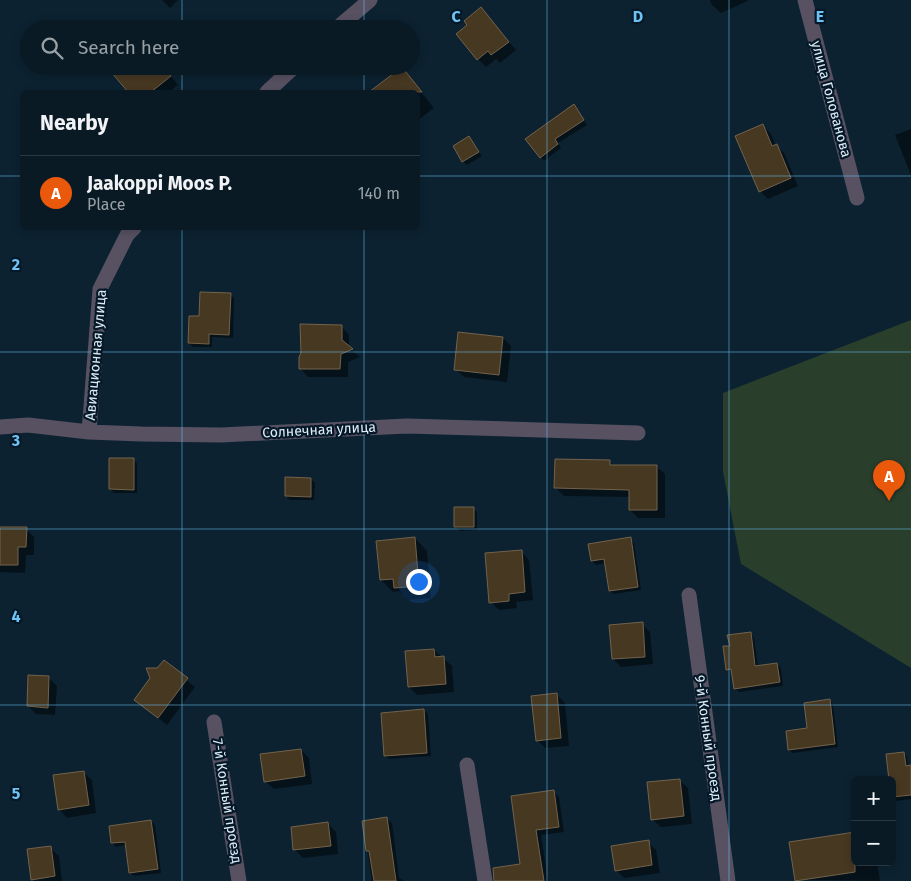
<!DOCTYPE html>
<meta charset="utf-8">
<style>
body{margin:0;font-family:"Fira Sans",sans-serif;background:#172732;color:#f1f3f6}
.controls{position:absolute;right:15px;bottom:15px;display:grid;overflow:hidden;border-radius:8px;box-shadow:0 2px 8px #0003}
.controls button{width:45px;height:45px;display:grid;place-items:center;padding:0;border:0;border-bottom:1px solid #293842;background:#091a25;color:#f1f3f6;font:25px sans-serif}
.you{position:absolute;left:418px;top:581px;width:18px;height:18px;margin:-12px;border:4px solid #fff;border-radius:50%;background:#1a73e8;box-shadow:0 0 0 8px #1a73e833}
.badge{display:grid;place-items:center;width:32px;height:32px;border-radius:50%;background:#ea580c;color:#fff;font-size:16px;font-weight:700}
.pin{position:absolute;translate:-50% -41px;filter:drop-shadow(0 1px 2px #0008)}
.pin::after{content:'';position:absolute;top:26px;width:18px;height:15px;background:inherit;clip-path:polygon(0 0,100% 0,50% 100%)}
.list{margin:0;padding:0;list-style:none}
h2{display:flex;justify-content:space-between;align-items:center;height:65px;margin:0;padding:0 20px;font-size:21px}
h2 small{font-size:16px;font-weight:400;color:#99a1a7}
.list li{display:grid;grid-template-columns:32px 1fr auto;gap:15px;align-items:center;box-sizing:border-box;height:75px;padding:0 20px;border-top:1px solid #293842}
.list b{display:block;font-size:19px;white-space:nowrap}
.list p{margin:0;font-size:16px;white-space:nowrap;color:#99a1a7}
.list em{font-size:16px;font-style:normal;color:#99a1a7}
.icon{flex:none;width:28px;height:28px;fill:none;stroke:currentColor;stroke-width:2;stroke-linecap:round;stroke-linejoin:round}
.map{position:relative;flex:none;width:911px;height:881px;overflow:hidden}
.search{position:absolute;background:#091a25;box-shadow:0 2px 8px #0003;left:20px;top:20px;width:400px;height:55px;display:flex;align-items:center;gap:12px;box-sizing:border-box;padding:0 18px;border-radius:28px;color:#99a1a7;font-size:19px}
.panel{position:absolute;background:#091a25;box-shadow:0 2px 8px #0003;left:20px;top:90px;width:400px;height:140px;border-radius:8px}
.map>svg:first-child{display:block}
.green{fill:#293f2c}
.shadow{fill:#0007}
.building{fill:#473822;stroke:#73624b}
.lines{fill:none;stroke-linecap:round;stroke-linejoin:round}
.minor{stroke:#575162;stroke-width:15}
.grid{fill:none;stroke:#6fc2f4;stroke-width:1;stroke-opacity:0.55}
.labels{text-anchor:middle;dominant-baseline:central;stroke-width:4.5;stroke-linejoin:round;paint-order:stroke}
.street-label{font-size:14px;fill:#dfecf7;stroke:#041827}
.grid-label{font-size:16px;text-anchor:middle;font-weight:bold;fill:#6fc2f4;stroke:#041827;stroke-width:4.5;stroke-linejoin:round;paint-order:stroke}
</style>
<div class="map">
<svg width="911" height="881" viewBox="0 0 911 881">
<rect width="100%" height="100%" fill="#0c2231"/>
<path class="green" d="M 911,320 L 911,668 L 741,564 L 723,472 L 723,393 Z"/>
<path class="shadow" d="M 162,0 L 178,0 L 170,8 Z
M 710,0 L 748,0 L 748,1 L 721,13 L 712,5 Z
M 481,9 L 516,50 L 500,63 L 496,59 L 486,67 L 478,59 L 469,25 Z
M 163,66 L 178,85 L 169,92 L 130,92 L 113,72 Z
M 402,69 L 434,108 L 418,120 L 418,92 L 375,92 L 374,91 Z
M 577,110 L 587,125 L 558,143 L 561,148 L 544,161 L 540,157 Z
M 762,125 L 771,134 L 776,146 L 784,153 L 798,186 L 768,199 L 760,191 Z
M 911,129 L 911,175 L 895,135 Z
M 469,138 L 482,156 L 467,165 L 463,161 Z
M 230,294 L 234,298 L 233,338 L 212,337 L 212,347 L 193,347 L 189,343 L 200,317 Z
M 341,326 L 349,335 L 349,348 L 360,357 L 348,362 L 348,377 L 308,377 L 300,368 Z
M 503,338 L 511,346 L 507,382 L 464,377 L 455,369 Z
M 133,460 L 137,463 L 137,493 L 114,493 L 110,489 Z
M 609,461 L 614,466 L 656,466 L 665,474 L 665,518 L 638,518 L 630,510 L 630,497 L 564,496 L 556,488 Z
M 311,479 L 315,483 L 314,500 L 290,500 L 286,496 Z
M 473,508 L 477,512 L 477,530 L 460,531 L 456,527 Z
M 0,528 L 26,529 L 34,537 L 34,555 L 26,555 L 25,573 L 0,572 Z
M 415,538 L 427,551 L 431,598 L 408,600 L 399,591 L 393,592 L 381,580 Z
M 630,539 L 634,543 L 641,590 L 614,594 L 610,591 L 606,563 L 596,565 L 592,561 Z
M 521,551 L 529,560 L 533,600 L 516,602 L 517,608 L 499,610 L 491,602 Z
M 642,624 L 650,632 L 653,664 L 621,667 L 613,659 Z
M 750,634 L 754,638 L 758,667 L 777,664 L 781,668 L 783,686 L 739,692 L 735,688 L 733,673 L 727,669 L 731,647 Z
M 434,650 L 452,666 L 454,692 L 417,695 L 409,687 Z
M 164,662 L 195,687 L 167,725 L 136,700 Z
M 49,678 L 57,686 L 55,715 L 36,714 L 28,706 Z
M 557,695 L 565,703 L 569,746 L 545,748 L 537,740 Z
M 829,701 L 833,704 L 838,747 L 793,753 L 789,750 L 809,729 Z
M 424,710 L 428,714 L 431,756 L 389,759 L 385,755 Z
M 301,750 L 309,758 L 312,784 L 274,789 L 265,781 Z
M 904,753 L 907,757 L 908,766 L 911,766 L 911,799 L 896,801 L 893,797 Z
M 83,772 L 92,780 L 96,813 L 67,818 L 59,809 Z
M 679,780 L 688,788 L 692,824 L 661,827 L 652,819 Z
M 553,791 L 559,797 L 564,832 L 541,835 L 548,881 L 511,881 L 522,865 L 512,797 Z
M 387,819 L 392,823 L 399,878 L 404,881 L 372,881 L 363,822 Z
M 151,821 L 155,825 L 161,873 L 134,876 L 130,872 L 126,845 L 116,847 L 113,843 Z
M 328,824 L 336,832 L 338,854 L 303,858 L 295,850 Z
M 648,842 L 656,850 L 660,873 L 624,878 L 616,870 Z
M 50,848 L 59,856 L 62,881 L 34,881 L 32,879 Z
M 855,862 L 877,862 L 880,881 L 796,880 Z"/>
<path class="building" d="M 481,7 L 509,42 L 491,55 L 488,51 L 477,60 L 456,34 L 467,25 L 464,21 Z
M 106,66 L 163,66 L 171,76 L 151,92 L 128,92 Z
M 402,67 L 422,92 L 369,92 Z
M 574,104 L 584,120 L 555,139 L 558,144 L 540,158 L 525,139 Z
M 763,124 L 772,146 L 777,144 L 791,178 L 759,192 L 735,136 Z
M 469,136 L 479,152 L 462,162 L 453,146 Z
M 200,292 L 231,293 L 229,335 L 209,334 L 209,344 L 188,343 L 189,316 L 199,316 Z
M 300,324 L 342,325 L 342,340 L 353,349 L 341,354 L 340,369 L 299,369 L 299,357 L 301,353 Z
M 458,332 L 503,337 L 499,375 L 454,370 Z
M 109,458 L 134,458 L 134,490 L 109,489 Z
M 555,459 L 610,460 L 610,465 L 657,465 L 657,510 L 629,510 L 629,490 L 554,488 Z
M 285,477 L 311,478 L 311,497 L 285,496 Z
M 454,507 L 474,507 L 474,527 L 454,527 Z
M 0,527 L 27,527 L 26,547 L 18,547 L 18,565 L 0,565 Z
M 415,537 L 419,586 L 394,588 L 393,579 L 380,580 L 376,541 Z
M 631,537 L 638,587 L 609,591 L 604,559 L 591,561 L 588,544 Z
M 522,550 L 525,592 L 509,594 L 509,601 L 489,603 L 485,553 Z
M 643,622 L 645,657 L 612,659 L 609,625 Z
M 751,632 L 755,666 L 777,663 L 780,682 L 734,689 L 731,669 L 726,670 L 723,646 L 730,646 L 727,635 Z
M 434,649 L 435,657 L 444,656 L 446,684 L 408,687 L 405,651 Z
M 164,660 L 188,678 L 158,718 L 134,700 L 150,678 L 146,668 L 157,668 Z
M 28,675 L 49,676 L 48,708 L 27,706 Z
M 557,693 L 561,738 L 536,741 L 531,696 Z
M 830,699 L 835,744 L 788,750 L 786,731 L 807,728 L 804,703 Z
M 424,709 L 427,753 L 384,756 L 381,713 Z
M 301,749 L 305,776 L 264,782 L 260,754 Z
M 904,752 L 906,766 L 911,765 L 911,795 L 892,797 L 892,780 L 889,780 L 886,754 Z
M 84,771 L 89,805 L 58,810 L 53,775 Z
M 680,779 L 684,816 L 651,820 L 647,782 Z
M 554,790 L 559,827 L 536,830 L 544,881 L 494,881 L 493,868 L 520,864 L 511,796 Z
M 387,817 L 396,881 L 374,881 L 369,851 L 366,851 L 362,821 Z
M 151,820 L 158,869 L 129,873 L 125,842 L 111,843 L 109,826 Z
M 328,822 L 331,846 L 293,850 L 291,827 Z
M 855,832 L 855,872 L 795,881 L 789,842 Z
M 649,840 L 652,865 L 615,871 L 611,846 Z
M 51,846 L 55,876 L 31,880 L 27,849 Z"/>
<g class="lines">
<path class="minor" d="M 805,0 L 857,198
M 336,29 L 370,0
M 267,92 L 295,66
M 0,427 L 28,425 L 89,432 L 141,434 L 221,435 L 407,426 L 638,433
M 89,432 L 100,289 L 127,235 L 134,228
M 689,595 L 728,881
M 214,722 L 239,881
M 467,765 L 485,881"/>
</g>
<path class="grid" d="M 182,0 L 182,29M 364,0 L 364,29M 547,0 L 547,881M 729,0 L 729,881M 182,66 L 182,92M 364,66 L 364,92M 0,176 L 22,176M 418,176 L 911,176M 182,228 L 182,881M 364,228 L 364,881M 0,352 L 911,352M 0,529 L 911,529M 0,705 L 911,705"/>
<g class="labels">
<g class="street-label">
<text transform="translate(831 99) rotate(75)">улица Голованова</text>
<text transform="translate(96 355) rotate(-85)">Авиационная улица</text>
<text transform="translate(319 430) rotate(-3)">Солнечная улица</text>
<text transform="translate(708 738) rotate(82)">9-й Конный проезд</text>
<text transform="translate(227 801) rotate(81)">7-й Конный проезд</text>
</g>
</g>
<g class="grid-label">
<text x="456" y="22">C</text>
<text x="638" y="22">D</text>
<text x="820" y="22">E</text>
<text x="16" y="270">2</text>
<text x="16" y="446">3</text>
<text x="16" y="622">4</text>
<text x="16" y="799">5</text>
</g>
</svg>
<div class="controls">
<button>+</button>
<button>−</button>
</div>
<div class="you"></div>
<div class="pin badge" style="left:889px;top:501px">A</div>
<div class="search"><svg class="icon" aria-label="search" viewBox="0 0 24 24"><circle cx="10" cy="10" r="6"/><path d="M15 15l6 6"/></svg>Search here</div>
<section class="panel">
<h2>Nearby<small></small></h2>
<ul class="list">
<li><span class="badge">A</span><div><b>Jaakoppi Moos P.</b><p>Place</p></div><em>140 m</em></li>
</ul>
</section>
</div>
